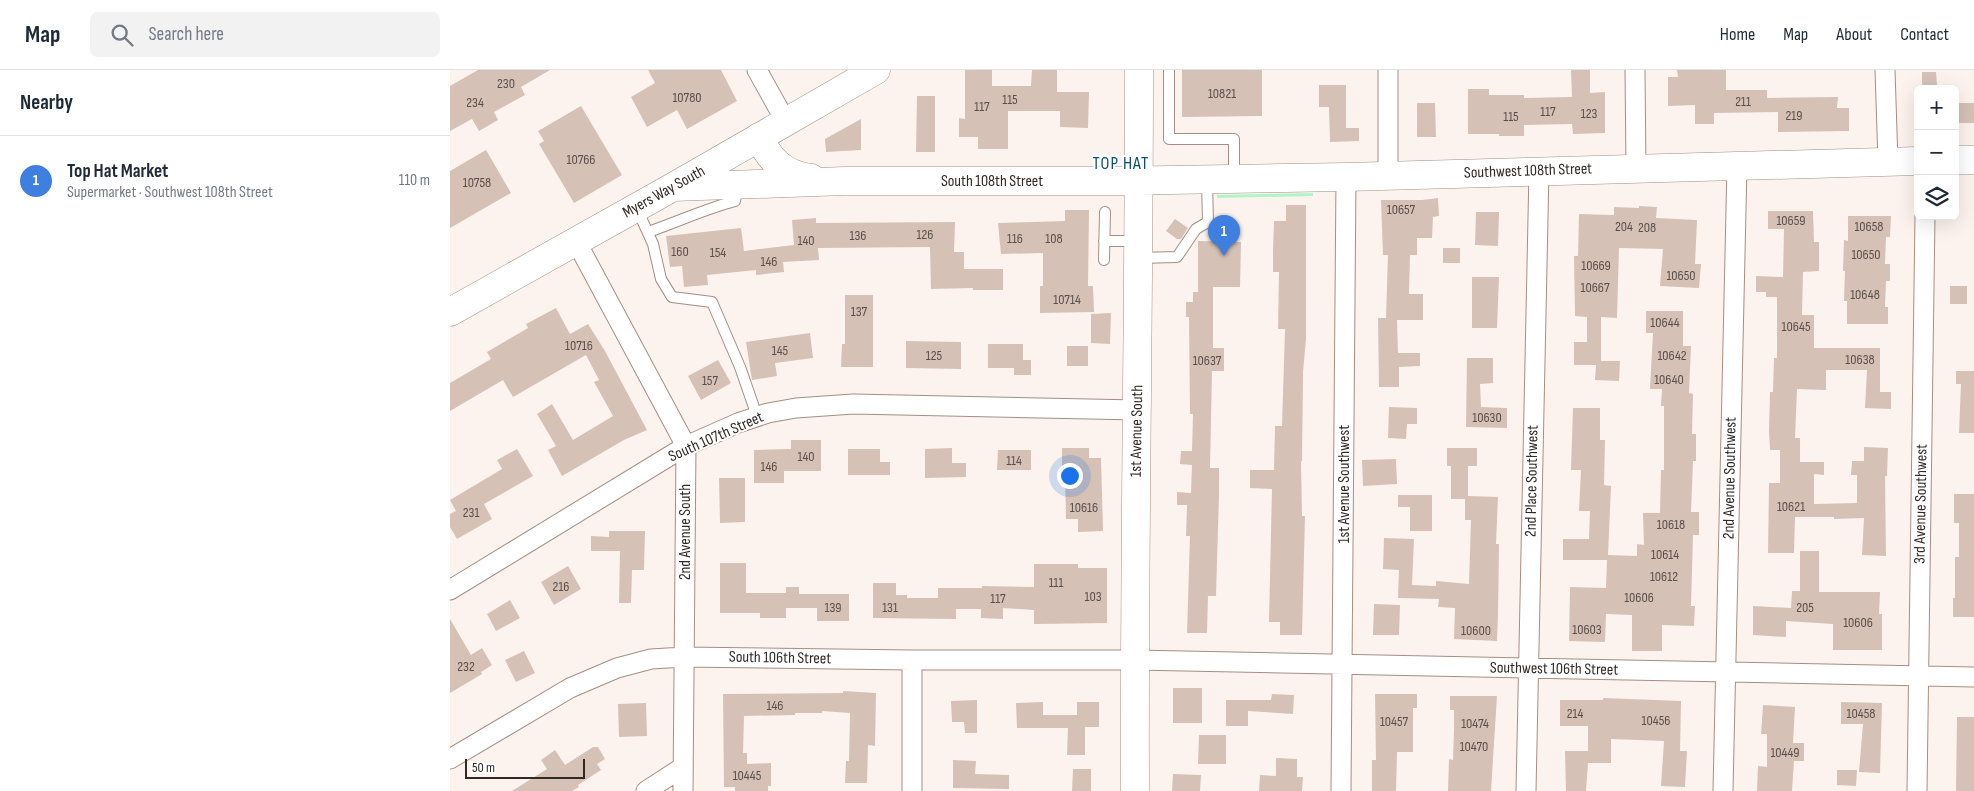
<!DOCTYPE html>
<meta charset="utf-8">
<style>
body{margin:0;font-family:"Sofia Sans Condensed",sans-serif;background:#f2f2f3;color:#1f2937}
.controls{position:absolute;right:15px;top:15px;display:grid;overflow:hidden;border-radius:8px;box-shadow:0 5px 20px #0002}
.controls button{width:45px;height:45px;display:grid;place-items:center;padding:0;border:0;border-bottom:1px solid #e0e1e3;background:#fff;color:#1f2937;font:25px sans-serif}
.scale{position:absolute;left:15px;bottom:12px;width:120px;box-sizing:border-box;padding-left:5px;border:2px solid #312925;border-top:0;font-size:14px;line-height:18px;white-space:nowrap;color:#312925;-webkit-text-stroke:4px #fff;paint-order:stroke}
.you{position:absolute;left:619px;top:405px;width:18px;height:18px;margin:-12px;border:4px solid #fff;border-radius:50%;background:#1a73e8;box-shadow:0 0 0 8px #1a73e833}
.badge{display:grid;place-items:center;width:32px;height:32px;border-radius:50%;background:#0f766e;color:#fff;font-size:16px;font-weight:700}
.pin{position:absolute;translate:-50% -41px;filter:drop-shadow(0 1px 2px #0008)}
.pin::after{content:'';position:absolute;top:26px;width:18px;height:15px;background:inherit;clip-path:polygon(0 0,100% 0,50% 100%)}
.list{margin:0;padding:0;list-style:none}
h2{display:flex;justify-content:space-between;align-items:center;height:65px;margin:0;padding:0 20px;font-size:21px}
h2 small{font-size:16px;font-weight:400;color:#747a83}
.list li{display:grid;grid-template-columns:32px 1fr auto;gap:15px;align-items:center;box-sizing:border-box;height:90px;padding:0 20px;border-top:1px solid #e0e1e3}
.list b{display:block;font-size:19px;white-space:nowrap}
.list p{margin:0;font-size:16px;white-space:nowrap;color:#747a83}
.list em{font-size:16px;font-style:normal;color:#747a83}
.icon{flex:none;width:28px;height:28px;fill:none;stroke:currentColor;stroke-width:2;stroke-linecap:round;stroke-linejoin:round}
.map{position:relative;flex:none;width:1524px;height:721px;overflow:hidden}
header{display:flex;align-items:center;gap:30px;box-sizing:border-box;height:70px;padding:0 25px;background:#fff;border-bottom:1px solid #e0e1e3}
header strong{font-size:24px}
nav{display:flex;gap:28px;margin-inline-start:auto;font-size:18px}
.search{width:350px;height:45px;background:#f2f2f3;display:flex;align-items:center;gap:12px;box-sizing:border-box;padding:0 18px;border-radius:8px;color:#747a83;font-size:19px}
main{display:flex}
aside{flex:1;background:#fff}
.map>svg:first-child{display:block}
.green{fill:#aff5c7}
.building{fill:#d6c1b7}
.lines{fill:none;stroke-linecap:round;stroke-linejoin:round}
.lane-casing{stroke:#a38e84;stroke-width:12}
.street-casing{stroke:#a38e84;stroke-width:21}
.secondary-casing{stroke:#a38e84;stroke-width:29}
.lane{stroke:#fff;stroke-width:10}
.street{stroke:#fff;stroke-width:19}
.secondary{stroke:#fff;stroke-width:28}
.labels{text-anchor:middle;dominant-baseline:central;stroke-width:4;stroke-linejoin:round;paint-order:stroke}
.number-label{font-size:14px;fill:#5a4f4a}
.street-label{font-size:16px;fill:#312925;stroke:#fff}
.neighbourhood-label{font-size:18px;letter-spacing:1px;fill:#0c4d6c;stroke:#fff}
</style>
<header>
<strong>Map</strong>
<div class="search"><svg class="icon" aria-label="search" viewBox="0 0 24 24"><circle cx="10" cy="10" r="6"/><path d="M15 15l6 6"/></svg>Search here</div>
<nav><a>Home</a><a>Map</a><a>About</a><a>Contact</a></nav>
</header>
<main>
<aside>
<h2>Nearby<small></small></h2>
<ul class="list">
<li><span class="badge" style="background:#3f7fe0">1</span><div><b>Top Hat Market</b><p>Supermarket · Southwest 108th Street</p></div><em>110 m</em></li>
</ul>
</aside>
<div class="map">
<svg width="1524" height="721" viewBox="0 0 1524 721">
<rect width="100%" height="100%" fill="#fcf3ee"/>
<path class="green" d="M 863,123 L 863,126 L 767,128 L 767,125 Z"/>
<path class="building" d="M 28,0 L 100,0 L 71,17 L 75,25 L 44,42 L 48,50 L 29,61 L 22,49 L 0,61 L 0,16 Z
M 198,0 L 271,0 L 287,31 L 237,59 L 227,40 L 197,57 L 181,27 L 205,13 Z
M 515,0 L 542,0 L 542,16 L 581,16 L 582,0 L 607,0 L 607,22 L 639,22 L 638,58 L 610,57 L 610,41 L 558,41 L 558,79 L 528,79 L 528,67 L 509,67 L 509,48 L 515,49 Z
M 732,0 L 812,0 L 812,46 L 732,47 Z
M 1121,0 L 1140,0 L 1140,23 L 1155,22 L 1155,63 L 1123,64 L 1122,54 L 1074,55 L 1074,66 L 1049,66 L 1049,64 L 1018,64 L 1018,19 L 1039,19 L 1039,25 L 1074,25 L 1074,28 L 1122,27 Z
M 1227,0 L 1276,0 L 1276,20 L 1317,20 L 1317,28 L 1388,27 L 1387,38 L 1399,38 L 1399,61 L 1328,62 L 1328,42 L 1264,43 L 1264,54 L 1245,54 L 1245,35 L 1218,36 L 1218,7 L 1228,7 Z
M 1472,2 L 1486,2 L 1487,15 L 1472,16 Z
M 869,15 L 896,15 L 896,58 L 909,58 L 909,71 L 880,72 L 879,37 L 869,37 Z
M 467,26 L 485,26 L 485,82 L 466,82 Z
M 967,33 L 985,33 L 986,67 L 967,67 Z
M 1505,33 L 1524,33 L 1524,53 L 1505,53 Z
M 131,36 L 172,105 L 124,133 L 89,74 L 94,71 L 88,61 Z
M 411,49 L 411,80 L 376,82 L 375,69 Z
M 36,80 L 61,123 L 0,158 L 0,101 Z
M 988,128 L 989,146 L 983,147 L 982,168 L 967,168 L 967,185 L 960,185 L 959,224 L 973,224 L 973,250 L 947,250 L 948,283 L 970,283 L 970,296 L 949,297 L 949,317 L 929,317 L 928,248 L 936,248 L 938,185 L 933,185 L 931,130 L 972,130 Z
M 836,135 L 856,135 L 856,269 L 853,302 L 852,391 L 851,391 L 852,446 L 855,446 L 852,565 L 830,565 L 830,552 L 819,552 L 822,419 L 800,418 L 800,400 L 824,400 L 825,356 L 832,356 L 835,259 L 828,259 L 829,202 L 823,202 L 823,181 L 824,151 L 836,151 Z
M 1189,136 L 1207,137 L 1206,148 L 1247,150 L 1245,194 L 1251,194 L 1249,218 L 1210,216 L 1213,179 L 1169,178 L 1167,248 L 1151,247 L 1151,291 L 1170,291 L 1169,311 L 1145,310 L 1146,295 L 1124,295 L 1124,272 L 1137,272 L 1137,247 L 1125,246 L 1124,186 L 1128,186 L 1129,144 L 1164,145 L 1164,137 L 1189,138 Z
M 615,140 L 639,140 L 638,216 L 643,216 L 644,242 L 590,243 L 590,216 L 593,216 L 593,183 L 551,184 L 548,153 L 615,151 Z
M 1318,141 L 1363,141 L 1364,172 L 1369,172 L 1369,201 L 1353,202 L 1352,245 L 1364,245 L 1364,278 L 1430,278 L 1430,322 L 1441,322 L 1441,339 L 1415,338 L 1417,300 L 1376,300 L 1376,320 L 1347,319 L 1345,368 L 1350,368 L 1350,392 L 1374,392 L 1374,405 L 1364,404 L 1364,434 L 1407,433 L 1407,405 L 1401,405 L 1402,391 L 1414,391 L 1414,377 L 1438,378 L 1437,406 L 1435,406 L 1436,486 L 1412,485 L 1414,448 L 1384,449 L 1384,447 L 1345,447 L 1344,483 L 1318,483 L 1319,413 L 1330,413 L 1330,380 L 1320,380 L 1319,361 L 1320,322 L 1323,322 L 1324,288 L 1327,288 L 1327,227 L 1316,227 L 1316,222 L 1306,222 L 1306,206 L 1333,207 L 1334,159 L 1318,159 Z
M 1026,142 L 1049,142 L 1048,176 L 1025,175 Z
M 1398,146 L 1441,146 L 1440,167 L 1436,167 L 1435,194 L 1440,194 L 1440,211 L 1436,211 L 1435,237 L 1438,237 L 1438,254 L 1397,254 L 1397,231 L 1394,231 L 1395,201 L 1393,201 L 1394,170 L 1398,171 Z
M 366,148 L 366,153 L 505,152 L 504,182 L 514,182 L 514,199 L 553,199 L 553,220 L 523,220 L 523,218 L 481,219 L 480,177 L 368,178 L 369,190 L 333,192 L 334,202 L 306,205 L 306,200 L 257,205 L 258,215 L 234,217 L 232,196 L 220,197 L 216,166 L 291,158 L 294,181 L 344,175 L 342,150 Z
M 725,149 L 738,158 L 731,169 L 727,169 L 716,161 Z
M 748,171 L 791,172 L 790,217 L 763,217 L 763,278 L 774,278 L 774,301 L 762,301 L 760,398 L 769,398 L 769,425 L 766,526 L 758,526 L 757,563 L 737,563 L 740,466 L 736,466 L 737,435 L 727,435 L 727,422 L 741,423 L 742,395 L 730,394 L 731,381 L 742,381 L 743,344 L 740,344 L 739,247 L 736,247 L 736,232 L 743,232 L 743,222 L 748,222 Z
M 993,178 L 1010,178 L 1010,193 L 993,193 Z
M 1022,207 L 1049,207 L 1047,258 L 1022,258 Z
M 1500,216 L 1517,216 L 1517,234 L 1500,234 Z
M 395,225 L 423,225 L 423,297 L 391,297 L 392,274 L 395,274 Z
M 106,238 L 120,264 L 138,254 L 155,281 L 197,360 L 174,370 L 112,406 L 98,380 L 106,376 L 87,344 L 102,334 L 123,370 L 163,346 L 144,312 L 149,310 L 136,285 L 63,327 L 53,310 L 0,341 L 0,313 L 41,289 L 37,282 L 78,258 L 76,254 Z
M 1196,241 L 1233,241 L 1233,276 L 1241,276 L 1239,323 L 1243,324 L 1242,364 L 1246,364 L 1246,391 L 1243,391 L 1241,442 L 1249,442 L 1249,465 L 1243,465 L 1241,536 L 1245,536 L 1244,556 L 1212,555 L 1212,581 L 1182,581 L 1182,545 L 1156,544 L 1155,572 L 1119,571 L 1120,517 L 1156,518 L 1157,490 L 1113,490 L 1113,469 L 1139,469 L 1140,441 L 1129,441 L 1131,400 L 1121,400 L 1123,338 L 1150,338 L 1150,370 L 1155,370 L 1154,415 L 1161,416 L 1158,485 L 1187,486 L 1187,474 L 1194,475 L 1193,443 L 1210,443 L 1211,400 L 1214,400 L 1214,336 L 1211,336 L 1212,319 L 1200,319 L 1203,263 L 1196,263 Z
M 661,243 L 660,274 L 641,273 L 641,244 Z
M 360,263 L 363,288 L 325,293 L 327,306 L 302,310 L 296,272 Z
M 456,271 L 511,272 L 511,299 L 456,298 Z
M 538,274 L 573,274 L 573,290 L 581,290 L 581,305 L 564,305 L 564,298 L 538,298 Z
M 617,276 L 638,276 L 638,296 L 617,296 Z
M 1017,288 L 1043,288 L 1043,313 L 1030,314 L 1031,337 L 1057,338 L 1057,358 L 1016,357 Z
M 268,290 L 281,313 L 251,330 L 238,306 Z
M 1506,301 L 1524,301 L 1524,363 L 1509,363 L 1511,314 L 1506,314 Z
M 939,337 L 967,338 L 967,354 L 957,354 L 956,369 L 938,368 Z
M 341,370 L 371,370 L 371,401 L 334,401 L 334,413 L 304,413 L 304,380 L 341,379 Z
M 502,378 L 502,393 L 516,393 L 516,407 L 475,408 L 475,379 Z
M 612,378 L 639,378 L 639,388 L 651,388 L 653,461 L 628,462 L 628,449 L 616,449 L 615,404 L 612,404 Z
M 997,378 L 1027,378 L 1027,396 L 1018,396 L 1018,426 L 1048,427 L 1046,474 L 1049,474 L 1048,545 L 1047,571 L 1004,569 L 1005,538 L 988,537 L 989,529 L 948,528 L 949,500 L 933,499 L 934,468 L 964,469 L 962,515 L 986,516 L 986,511 L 1019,514 L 1021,450 L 1015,450 L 1015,429 L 1001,429 L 1001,396 L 997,396 Z
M 67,379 L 83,406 L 34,434 L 42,449 L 7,469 L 0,457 L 0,444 L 6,441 L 0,430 L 52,399 L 47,390 Z
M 398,379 L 430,379 L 430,392 L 440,392 L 440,405 L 398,405 Z
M 548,380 L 581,380 L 581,400 L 547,400 Z
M 946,389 L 947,414 L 913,416 L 912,390 Z
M 269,408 L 295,408 L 295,452 L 270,453 Z
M 1504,424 L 1524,424 L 1524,547 L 1503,547 L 1503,528 L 1505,528 L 1505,487 L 1509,487 L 1509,453 L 1504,453 Z
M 948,425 L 982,425 L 982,461 L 960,461 L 960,437 L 948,437 Z
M 159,461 L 195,461 L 194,500 L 182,500 L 181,533 L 169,533 L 170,481 L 141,481 L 141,466 L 159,467 Z
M 1350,481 L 1369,481 L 1369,522 L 1430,522 L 1429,544 L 1432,544 L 1432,580 L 1383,580 L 1383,554 L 1336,551 L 1336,567 L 1303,565 L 1303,536 L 1341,538 L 1342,521 L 1350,521 Z
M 270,493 L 296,493 L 296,523 L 336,523 L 336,517 L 349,517 L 349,524 L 399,524 L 399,551 L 367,551 L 367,538 L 336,538 L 336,548 L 310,548 L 310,543 L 270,543 Z
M 584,494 L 628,494 L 628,498 L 657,498 L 657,553 L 584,554 L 584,540 L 553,538 L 553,549 L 531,548 L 531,539 L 506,539 L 506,549 L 423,548 L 423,513 L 446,513 L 446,525 L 457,525 L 457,528 L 488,528 L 488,518 L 532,518 L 532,516 L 584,517 Z
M 118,496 L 131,519 L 104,535 L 91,512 Z
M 60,530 L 70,548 L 46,561 L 37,544 Z
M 924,534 L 950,535 L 949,565 L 923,565 Z
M 0,549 L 21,585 L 32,578 L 42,595 L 31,602 L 32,604 L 0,623 Z
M 74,581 L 85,603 L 66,612 L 55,590 Z
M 723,618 L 752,618 L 752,653 L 723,653 Z
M 393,621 L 426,623 L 425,676 L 418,675 L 417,713 L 395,713 L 396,691 L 399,691 L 400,643 L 372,641 L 372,643 L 345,643 L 345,645 L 294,646 L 293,683 L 297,683 L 297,694 L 321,693 L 321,716 L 318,716 L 318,721 L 285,721 L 285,717 L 274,717 L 273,624 L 393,623 Z
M 822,624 L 844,625 L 843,644 L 798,641 L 798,656 L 776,656 L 776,630 L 821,630 Z
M 925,624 L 967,624 L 967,638 L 963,638 L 963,682 L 947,682 L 946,721 L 922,721 L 922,690 L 926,690 Z
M 1000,626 L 1047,626 L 1041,721 L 998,721 L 999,689 L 1003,690 L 1004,660 L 1004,640 L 1000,640 Z
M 1153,628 L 1231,631 L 1230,681 L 1237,681 L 1235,717 L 1211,716 L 1214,671 L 1161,669 L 1161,693 L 1138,693 L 1136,721 L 1116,721 L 1115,681 L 1138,681 L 1138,656 L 1110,656 L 1110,630 L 1153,630 Z
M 527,630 L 527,663 L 515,663 L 514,652 L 502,652 L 501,631 Z
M 593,632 L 593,645 L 627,645 L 627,632 L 649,632 L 649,657 L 635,657 L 635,685 L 617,685 L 618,658 L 567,658 L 566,633 Z
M 1391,632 L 1432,633 L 1430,703 L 1409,702 L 1413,654 L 1391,654 Z
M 196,633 L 197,666 L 169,667 L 168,634 Z
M 1313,635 L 1345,637 L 1343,673 L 1354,673 L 1354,691 L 1344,691 L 1342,721 L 1307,721 L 1308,696 L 1317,697 L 1317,664 L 1311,664 Z
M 1507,647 L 1524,647 L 1524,721 L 1506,721 Z
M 749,665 L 776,665 L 776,694 L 748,694 Z
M 143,677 L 148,677 L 155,689 L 147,694 L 151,700 L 128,715 L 129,717 L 122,721 L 62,721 L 97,699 L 91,690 L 105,680 L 115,695 Z
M 826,688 L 847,689 L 847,707 L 853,707 L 852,721 L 809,721 L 810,705 L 826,706 Z
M 503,690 L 526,691 L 525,704 L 559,705 L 559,719 L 503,718 Z
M 623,699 L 641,699 L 641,721 L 622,721 Z
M 1387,700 L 1407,700 L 1406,716 L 1387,715 Z
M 723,704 L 751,705 L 750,721 L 722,721 Z"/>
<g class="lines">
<g class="lane-casing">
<path id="lane" d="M 719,0 L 719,69 L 784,69 L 784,107
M 187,139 L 203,174 L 211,209 L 222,227 L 262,232 L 290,297 L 307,346
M 198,162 C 227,152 255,139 285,131 L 288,115
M 654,171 L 687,171
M 688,188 L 727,187 L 746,159 L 758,152 L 757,111
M 654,190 L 655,142"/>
</g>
<g class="street-casing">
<path id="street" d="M 307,0 L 336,52
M 1185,0 L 1186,98
M 1435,0 L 1438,92
M 938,106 L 938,0
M 126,171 L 236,376 L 233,721
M 0,520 L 236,376 L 288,353 L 318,343 L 346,338 L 403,334 L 688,340
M 0,689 L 120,618 L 167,598 L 201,589 L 234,587 L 462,590 L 684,590 L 1524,607
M 196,721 L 233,697
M 462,721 L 462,590
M 891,721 L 896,107
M 1076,721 L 1089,100
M 1273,721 L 1287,95
M 1467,721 L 1475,146"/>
</g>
<g class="secondary-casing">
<path id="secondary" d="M 309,67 C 320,91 335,105 361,108
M 1505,90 L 1524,90
M 223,117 L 395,111 L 662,111 L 896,107 L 1468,91
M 0,242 L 223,117 L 426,0
M 685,721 C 684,481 689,240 689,0"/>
</g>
<use href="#lane" class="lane"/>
<use href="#street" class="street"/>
<use href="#secondary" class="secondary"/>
</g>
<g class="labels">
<g class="number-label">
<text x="56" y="13">230</text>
<text x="772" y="23">10821</text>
<text x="237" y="27">10780</text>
<text x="560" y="29">115</text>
<text x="1293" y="31">211</text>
<text x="25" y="32">234</text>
<text x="532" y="36">117</text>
<text x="1098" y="41">117</text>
<text x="1139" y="43">123</text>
<text x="1344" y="45">219</text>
<text x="1061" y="46">115</text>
<text x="131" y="89">10766</text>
<text x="27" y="112">10758</text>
<text x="951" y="139">10657</text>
<text x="1341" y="150">10659</text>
<text x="1174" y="156">204</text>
<text x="1419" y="156">10658</text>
<text x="1197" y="157">208</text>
<text x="475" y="164">126</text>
<text x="408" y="165">136</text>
<text x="565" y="168">116</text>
<text x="604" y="168">108</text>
<text x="356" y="170">140</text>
<text x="230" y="181">160</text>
<text x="268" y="182">154</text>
<text x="1416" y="184">10650</text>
<text x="319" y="191">146</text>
<text x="1146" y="195">10669</text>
<text x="1231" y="205">10650</text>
<text x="1145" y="217">10667</text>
<text x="1415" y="224">10648</text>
<text x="617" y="229">10714</text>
<text x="409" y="241">137</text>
<text x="1215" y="252">10644</text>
<text x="1346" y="256">10645</text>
<text x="129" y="275">10716</text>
<text x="330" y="280">145</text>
<text x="484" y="285">125</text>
<text x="1222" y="285">10642</text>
<text x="1410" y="289">10638</text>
<text x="757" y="290">10637</text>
<text x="1219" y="309">10640</text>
<text x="260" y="310">157</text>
<text x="1037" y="347">10630</text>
<text x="356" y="386">140</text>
<text x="564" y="390">114</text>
<text x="319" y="396">146</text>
<text x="1341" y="436">10621</text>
<text x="634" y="437">10616</text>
<text x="21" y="442">231</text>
<text x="1221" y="454">10618</text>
<text x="1215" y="484">10614</text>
<text x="1214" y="506">10612</text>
<text x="606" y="512">111</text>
<text x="111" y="516">216</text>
<text x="643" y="526">103</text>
<text x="1189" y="527">10606</text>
<text x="548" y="528">117</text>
<text x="383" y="537">139</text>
<text x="440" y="537">131</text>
<text x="1355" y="537">205</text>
<text x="1408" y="552">10606</text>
<text x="1137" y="559">10603</text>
<text x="1026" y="560">10600</text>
<text x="16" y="596">232</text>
<text x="325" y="635">146</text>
<text x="1125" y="643">214</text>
<text x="1411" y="643">10458</text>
<text x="1206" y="650">10456</text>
<text x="944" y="651">10457</text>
<text x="1025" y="653">10474</text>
<text x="1024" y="676">10470</text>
<text x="1335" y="682">10449</text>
<text x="297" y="705">10445</text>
</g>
<g class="street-label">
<text transform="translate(1078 101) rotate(-2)">Southwest 108th Street</text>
<text x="542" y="111">South 108th Street</text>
<text transform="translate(214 122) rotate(-29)">Myers Way South</text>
<text transform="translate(687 361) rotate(-89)">1st Avenue South</text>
<text transform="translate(266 367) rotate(-24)">South 107th Street</text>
<text transform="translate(1280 408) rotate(-89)">2nd Avenue Southwest</text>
<text transform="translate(1082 411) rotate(-89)">2nd Place Southwest</text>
<text transform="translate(894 414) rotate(-90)">1st Avenue Southwest</text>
<text transform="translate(1471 434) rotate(-89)">3rd Avenue Southwest</text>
<text transform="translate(235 462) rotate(-90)">2nd Avenue South</text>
<text transform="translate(330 588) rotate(1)">South 106th Street</text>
<text transform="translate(1104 599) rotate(1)">Southwest 106th Street</text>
</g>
<g class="neighbourhood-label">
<text x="671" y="93">TOP HAT</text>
</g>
</g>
</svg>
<div class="controls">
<button>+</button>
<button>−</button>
<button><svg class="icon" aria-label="layers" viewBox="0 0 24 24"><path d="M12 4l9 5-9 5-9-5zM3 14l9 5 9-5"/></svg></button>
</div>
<div class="scale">50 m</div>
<div class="you"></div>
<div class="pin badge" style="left:774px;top:186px;background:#3f7fe0">1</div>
</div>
</main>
